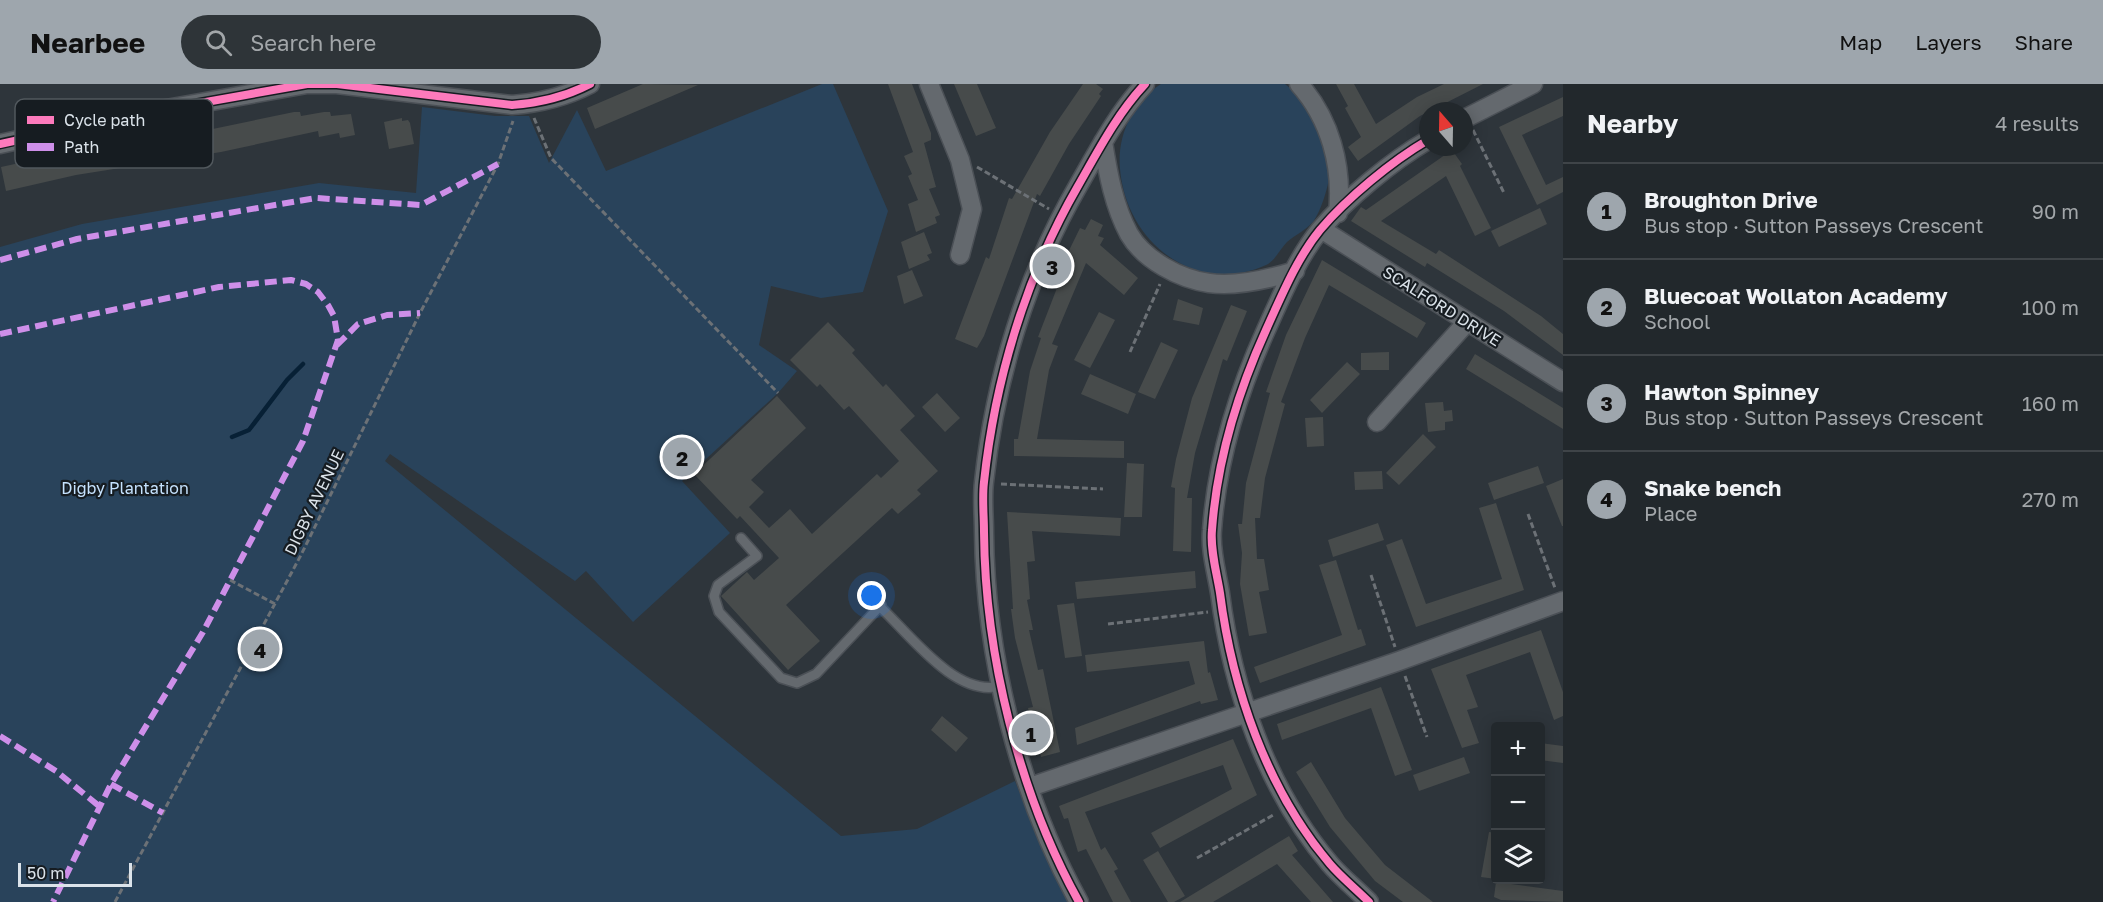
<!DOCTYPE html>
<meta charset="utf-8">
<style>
body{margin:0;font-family:"Golos Text",sans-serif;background:#2e3438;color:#f1f3f6}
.controls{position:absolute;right:18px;bottom:18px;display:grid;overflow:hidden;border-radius:6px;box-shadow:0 3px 15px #0003}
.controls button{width:54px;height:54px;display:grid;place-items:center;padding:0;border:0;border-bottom:2px solid #3f4448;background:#22282c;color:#f1f3f6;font:30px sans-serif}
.compass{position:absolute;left:1419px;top:18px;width:54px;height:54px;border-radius:50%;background:#22282c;box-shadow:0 3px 15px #0003;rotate:340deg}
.scale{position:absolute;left:18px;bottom:15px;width:114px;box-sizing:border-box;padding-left:6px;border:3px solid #dbe3ea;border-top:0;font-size:16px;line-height:21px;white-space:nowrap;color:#dbe3ea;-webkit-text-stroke:4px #161c21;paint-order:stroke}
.you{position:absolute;left:872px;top:512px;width:21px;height:21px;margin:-15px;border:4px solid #fff;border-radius:50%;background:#1a73e8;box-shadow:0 0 0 9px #1a73e833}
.badge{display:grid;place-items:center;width:39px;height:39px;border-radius:50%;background:#9ea6ad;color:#111;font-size:20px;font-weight:700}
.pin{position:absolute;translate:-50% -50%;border:3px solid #fff;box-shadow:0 2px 6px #0006}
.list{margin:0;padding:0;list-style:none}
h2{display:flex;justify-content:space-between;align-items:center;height:78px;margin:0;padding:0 24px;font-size:26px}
h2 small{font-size:20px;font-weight:400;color:#a2a6a9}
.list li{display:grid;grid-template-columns:39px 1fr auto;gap:18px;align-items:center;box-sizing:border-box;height:96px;padding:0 24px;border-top:2px solid #3f4448}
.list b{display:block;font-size:22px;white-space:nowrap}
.list p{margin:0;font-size:20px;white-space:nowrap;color:#a2a6a9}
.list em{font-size:20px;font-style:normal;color:#a2a6a9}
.icon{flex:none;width:33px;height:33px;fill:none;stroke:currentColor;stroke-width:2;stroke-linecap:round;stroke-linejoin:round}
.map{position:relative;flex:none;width:1563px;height:818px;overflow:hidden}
header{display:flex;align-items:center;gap:36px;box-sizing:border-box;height:84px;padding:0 30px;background:#9ea6ad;color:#111}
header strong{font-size:28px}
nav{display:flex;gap:33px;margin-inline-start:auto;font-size:21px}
.search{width:420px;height:54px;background:#2e3438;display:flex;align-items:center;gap:15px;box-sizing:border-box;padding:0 21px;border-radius:33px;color:#a2a6a9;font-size:22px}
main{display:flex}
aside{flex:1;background:#22282c}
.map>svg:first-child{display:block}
.green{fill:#29435b}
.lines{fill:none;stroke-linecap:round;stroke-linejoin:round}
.stream{stroke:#072035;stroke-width:4.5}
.building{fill:#474b4b}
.service-casing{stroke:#4b5056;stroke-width:12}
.minor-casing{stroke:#4b5056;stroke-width:21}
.path{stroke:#6c7176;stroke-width:3;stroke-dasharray:6 3;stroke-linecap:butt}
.service{stroke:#64696e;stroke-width:9}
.minor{stroke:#64696e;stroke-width:18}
.quiet{stroke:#ce8fe9;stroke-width:6;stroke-dasharray:12 6;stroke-linecap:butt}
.cycleway-casing{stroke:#161c21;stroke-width:11}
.cycleway{stroke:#fd7abc;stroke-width:8}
.labels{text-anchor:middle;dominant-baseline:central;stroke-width:4.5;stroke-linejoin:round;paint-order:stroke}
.street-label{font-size:16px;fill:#dbe3ea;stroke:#161c21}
.park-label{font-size:16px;fill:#c5e2fe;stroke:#161c21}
.key{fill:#161c21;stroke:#51585d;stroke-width:1.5}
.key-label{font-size:16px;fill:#dbe3ea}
</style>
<header>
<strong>Nearbee</strong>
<div class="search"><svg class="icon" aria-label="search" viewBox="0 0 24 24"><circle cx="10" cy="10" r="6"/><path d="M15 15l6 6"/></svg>Search here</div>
<nav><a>Map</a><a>Layers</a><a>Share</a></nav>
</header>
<main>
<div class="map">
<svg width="1563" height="818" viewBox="0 0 1563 818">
<rect width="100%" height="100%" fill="#2e353b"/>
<path class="green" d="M 822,0 L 833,0 L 888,127 L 863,208 L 821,214 L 771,202 L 759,261 L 797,287 L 778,309 L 682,397 L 730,449 L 633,538 L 586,487 L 575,497 L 390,370 L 385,377 L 841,752 L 917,745 L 1015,697 L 1046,774 L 1068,818 L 0,818 L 0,163 L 82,140 L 319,99 L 416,109 L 422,23 L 495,32 L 529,32 L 549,79 L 577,26 L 606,87 Z
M 1161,0 L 1285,0 C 1294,7 1305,16 1311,26 C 1317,37 1328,65 1330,78 C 1332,93 1322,126 1313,138 C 1306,146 1295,151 1287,158 C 1280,165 1275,177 1266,181 C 1195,213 1126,158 1120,85 C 1117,52 1132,18 1161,0 Z"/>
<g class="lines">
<path class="stream" d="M 232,353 L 249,346 L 287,296 L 303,280"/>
</g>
<path class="building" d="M 643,0 L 698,1 L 595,45 L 587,24 Z
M 888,0 L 912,0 L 931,49 L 931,56 L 924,59 L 936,103 L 929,105 L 940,131 L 935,133 L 937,139 L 916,148 L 908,120 L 918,116 L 908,92 L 912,90 L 904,72 L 913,68 Z
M 954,0 L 977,0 L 996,44 L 976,52 Z
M 1083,0 L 1096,0 L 1103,5 L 1099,10 L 1101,12 L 1069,60 L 1040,112 L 1037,110 L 984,252 L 977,264 L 955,255 L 986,173 L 989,175 L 1009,114 L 1012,115 L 1050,48 Z
M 1336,0 L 1354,0 L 1376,40 L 1417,13 L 1444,0 L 1483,0 L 1420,32 L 1358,77 L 1348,63 L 1361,53 L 1345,24 L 1348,22 Z
M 1563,13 L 1563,32 L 1522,51 L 1546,101 L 1563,93 L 1563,108 L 1537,121 L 1499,43 Z
M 294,28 L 300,28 L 301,32 L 324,28 L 330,28 L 331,32 L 351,30 L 355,51 L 340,54 L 339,49 L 319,53 L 318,47 L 221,68 L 76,91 L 6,107 L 1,83 L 61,70 L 203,47 Z
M 402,34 L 402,37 L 408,36 L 410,39 L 414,60 L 389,65 L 384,38 Z
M 1452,66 L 1462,80 L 1460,82 L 1491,144 L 1475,152 L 1446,92 L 1381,137 L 1436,170 L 1439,166 L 1541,232 L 1563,250 L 1563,271 L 1504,227 L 1427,179 L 1425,183 L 1351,137 L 1361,123 L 1366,126 Z
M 1540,124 L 1547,140 L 1499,163 L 1491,147 Z
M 1091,135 L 1103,141 L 1098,152 L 1104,154 L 1100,161 L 1138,194 L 1124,211 L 1086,179 L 1052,260 L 1058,262 L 1049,286 L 1037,355 L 1124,357 L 1124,374 L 1014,372 L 1014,355 L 1018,355 L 1030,287 L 1041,254 L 1038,253 L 1062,191 L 1058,189 L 1080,144 L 1085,146 Z
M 924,148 L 932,169 L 927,171 L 930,176 L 909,185 L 901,158 Z
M 1322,176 L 1426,239 L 1417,254 L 1329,201 L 1305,254 L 1281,318 L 1285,320 L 1265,394 L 1260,434 L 1255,434 L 1257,475 L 1264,475 L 1269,506 L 1259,508 L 1267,549 L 1249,552 L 1240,500 L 1242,469 L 1238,440 L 1242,440 L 1246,399 L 1270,309 L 1266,308 L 1286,251 Z
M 912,186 L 923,212 L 904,220 L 897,192 Z
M 1178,215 L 1203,224 L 1199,241 L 1173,236 Z
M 1231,221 L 1247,227 L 1227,277 L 1223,275 L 1195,369 L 1187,414 L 1192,414 L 1191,468 L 1173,467 L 1175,404 L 1171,403 L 1176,375 L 1192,314 Z
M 1099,228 L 1115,236 L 1090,284 L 1074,276 Z
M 828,238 L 855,266 L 852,269 L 883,303 L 886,300 L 915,332 L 900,346 L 938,387 L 917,406 L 921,410 L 898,430 L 892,424 L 786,521 L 820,557 L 788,586 L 721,512 L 747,488 L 754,496 L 779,474 L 740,432 L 737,435 L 694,390 L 777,312 L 806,344 L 751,396 L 764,408 L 749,423 L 769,444 L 790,425 L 812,450 L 877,390 L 881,394 L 899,377 L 849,322 L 844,326 L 820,300 L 817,303 L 790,276 Z
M 1161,258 L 1178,266 L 1155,315 L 1138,308 Z
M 1389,268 L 1389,286 L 1361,286 L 1361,269 Z
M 1475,270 L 1563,324 L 1563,345 L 1466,285 Z
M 1347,278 L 1360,290 L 1322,329 L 1310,316 Z
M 1090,290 L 1136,310 L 1128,330 L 1081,310 Z
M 937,309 L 960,334 L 945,348 L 922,323 Z
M 1443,318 L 1444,327 L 1452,326 L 1453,337 L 1445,338 L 1445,346 L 1428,348 L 1425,319 Z
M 1323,333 L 1324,362 L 1307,363 L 1305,334 Z
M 1423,350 L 1436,363 L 1399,401 L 1386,389 Z
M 1127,379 L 1144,380 L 1142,433 L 1124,433 Z
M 1538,382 L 1544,399 L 1494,416 L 1488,399 Z
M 1382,387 L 1383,405 L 1355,406 L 1354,388 Z
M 1563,395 L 1563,442 L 1562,442 L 1546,402 Z
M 1496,419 L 1524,506 L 1416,543 L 1386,461 L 1402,455 L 1426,520 L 1502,495 L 1479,424 Z
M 1007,428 L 1121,434 L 1120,452 L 1032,447 L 1035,477 L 1027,478 L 1030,515 L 1027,516 L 1033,546 L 1029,546 L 1038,586 L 1043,585 L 1060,668 L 1041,673 L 1038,659 L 1041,658 L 1035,637 L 1031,637 L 1028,624 L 1033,623 L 1015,554 L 1011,525 L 1013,525 Z
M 1378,439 L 1384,456 L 1333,473 L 1328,456 Z
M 1336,476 L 1358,546 L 1361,545 L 1366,561 L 1260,599 L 1254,583 L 1342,551 L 1319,481 Z
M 1195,487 L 1196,504 L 1077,515 L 1075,498 Z
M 1074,519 L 1082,572 L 1065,574 L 1057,521 Z
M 1541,546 L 1563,608 L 1563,632 L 1554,636 L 1530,568 L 1466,591 L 1478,623 L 1467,626 L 1479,659 L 1462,664 L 1431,585 Z
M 1204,557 L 1208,589 L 1210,588 L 1218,616 L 1201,620 L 1200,617 L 1077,661 L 1075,644 L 1195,600 L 1189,577 L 1087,588 L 1085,571 Z
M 1381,603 L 1412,686 L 1395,692 L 1371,624 L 1282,656 L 1277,640 Z
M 942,632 L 968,654 L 956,668 L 931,646 Z
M 1233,655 L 1257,711 L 1160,764 L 1151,749 L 1232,705 L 1223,681 L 1085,728 L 1101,766 L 1105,763 L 1118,785 L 1114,787 L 1131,818 L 1113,818 L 1086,765 L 1078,768 L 1068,734 L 1064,735 L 1059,722 Z
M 1540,659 L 1563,662 L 1563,679 L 1540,676 Z
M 1464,673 L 1470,689 L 1419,707 L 1413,691 Z
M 1311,678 L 1345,734 L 1385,781 L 1433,818 L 1403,818 L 1375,797 L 1330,743 L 1296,688 Z
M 1489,748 L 1496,749 L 1496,795 L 1481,793 Z
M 1289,752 L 1298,767 L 1292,771 L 1333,818 L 1311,818 L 1277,780 L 1213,818 L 1180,818 Z
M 1158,767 L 1185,812 L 1174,818 L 1168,818 L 1143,776 Z
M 1496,798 L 1563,807 L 1563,818 L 1501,816 L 1494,813 Z"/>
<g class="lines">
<g class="service-casing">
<path id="service" d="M 741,454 L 757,472 L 718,501 L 714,512 L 719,528 L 781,594 L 797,599 L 816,590 L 881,521
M 866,510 C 901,537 951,615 1000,602"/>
</g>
<g class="minor-casing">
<path id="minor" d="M 929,0 L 960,76 L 972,125 L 960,171
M 1299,0 C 1330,35 1343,82 1338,129
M 1464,35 L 1533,0
M 1103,58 C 1108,90 1114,122 1129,150 C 1144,176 1180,195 1209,199 C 1236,203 1269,195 1295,187
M 0,60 L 127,32 L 307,0 L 337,0 L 512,21 C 541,19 565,13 590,0
M 1321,145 L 1563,298
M 1377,338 L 1467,238
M 1030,703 L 1399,577 L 1563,517
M 1079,818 C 1019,710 985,571 984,448 C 984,432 982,414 984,398 C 995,295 1026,192 1078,102 C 1098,67 1117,30 1145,0
M 1369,818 C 1356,805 1341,793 1330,780 C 1267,706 1232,604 1220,509 C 1217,490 1210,466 1212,446 C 1217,376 1237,310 1266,246 C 1281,213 1297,174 1320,146 C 1347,114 1392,77 1428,56"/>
</g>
<path class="path" d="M 534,34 L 551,74 L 778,309
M 1473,46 L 1504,109
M 977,83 L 1049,125
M 1130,268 L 1160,200
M 1001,400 L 1103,405
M 1528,430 L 1555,504
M 1371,491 L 1395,563
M 230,496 L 275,520
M 1108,540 L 1208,528
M 1405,592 L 1427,653
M 1197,774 L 1275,730
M 115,818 L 301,471 L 420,229 L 498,80 L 513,37"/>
<use href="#service" class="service"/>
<use href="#minor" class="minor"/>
<path class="quiet" d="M 0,176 L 77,155 L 316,114 L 421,121 L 498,80
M 0,250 L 219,203 L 291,196 L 306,200 L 318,208 L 328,221 L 334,232 L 338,256 L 303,357 L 203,548 L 111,700 L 53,818
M 337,261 L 358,240 L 387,231 L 420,229
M 0,652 L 56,687 L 99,722
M 111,700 L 163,729"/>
<g class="cycleway-casing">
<path id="cycleway" d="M 0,60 L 127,32 L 307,0 L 337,0 L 512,21 C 541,19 565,13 590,0
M 1079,818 C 1019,710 985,571 984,448 C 984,432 982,414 984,398 C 995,295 1026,192 1078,102 C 1098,67 1117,30 1145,0
M 1369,818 C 1356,805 1341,793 1330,780 C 1267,706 1232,604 1220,509 C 1217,490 1210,466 1212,446 C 1217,376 1237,310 1266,246 C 1281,213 1297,174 1320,146 C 1347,114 1392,77 1428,56"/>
</g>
<use href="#cycleway" class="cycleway"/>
</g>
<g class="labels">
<g class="street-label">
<text transform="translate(1442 222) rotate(32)">SCALFORD DRIVE</text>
<text transform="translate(314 418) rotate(-64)">DIGBY AVENUE</text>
</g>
<g class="park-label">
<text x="125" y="404">Digby Plantation</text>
</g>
</g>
<rect x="15" y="15" width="198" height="69" rx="9" class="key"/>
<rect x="27" y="32" width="27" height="8" fill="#fd7abc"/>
<rect x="27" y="59" width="27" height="8" fill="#ce8fe9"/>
<g class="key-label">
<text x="64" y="42">Cycle path</text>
<text x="64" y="69">Path</text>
</g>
</svg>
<div class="controls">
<button>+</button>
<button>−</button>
<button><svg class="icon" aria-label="layers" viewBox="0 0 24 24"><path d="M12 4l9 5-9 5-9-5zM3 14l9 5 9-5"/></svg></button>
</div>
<svg class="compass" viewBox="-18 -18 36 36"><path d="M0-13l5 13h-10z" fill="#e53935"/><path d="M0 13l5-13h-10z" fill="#a2a6a9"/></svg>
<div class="scale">50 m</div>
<div class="you"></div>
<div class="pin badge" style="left:1031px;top:649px">1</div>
<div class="pin badge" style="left:682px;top:373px">2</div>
<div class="pin badge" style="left:1052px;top:182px">3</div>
<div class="pin badge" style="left:260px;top:565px">4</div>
</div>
<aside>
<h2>Nearby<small>4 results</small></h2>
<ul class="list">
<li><span class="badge">1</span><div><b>Broughton Drive</b><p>Bus stop · Sutton Passeys Crescent</p></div><em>90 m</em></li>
<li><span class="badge">2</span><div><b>Bluecoat Wollaton Academy</b><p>School</p></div><em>100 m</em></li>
<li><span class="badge">3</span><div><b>Hawton Spinney</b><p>Bus stop · Sutton Passeys Crescent</p></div><em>160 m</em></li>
<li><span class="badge">4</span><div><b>Snake bench</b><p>Place</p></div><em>270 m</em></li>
</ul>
</aside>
</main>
